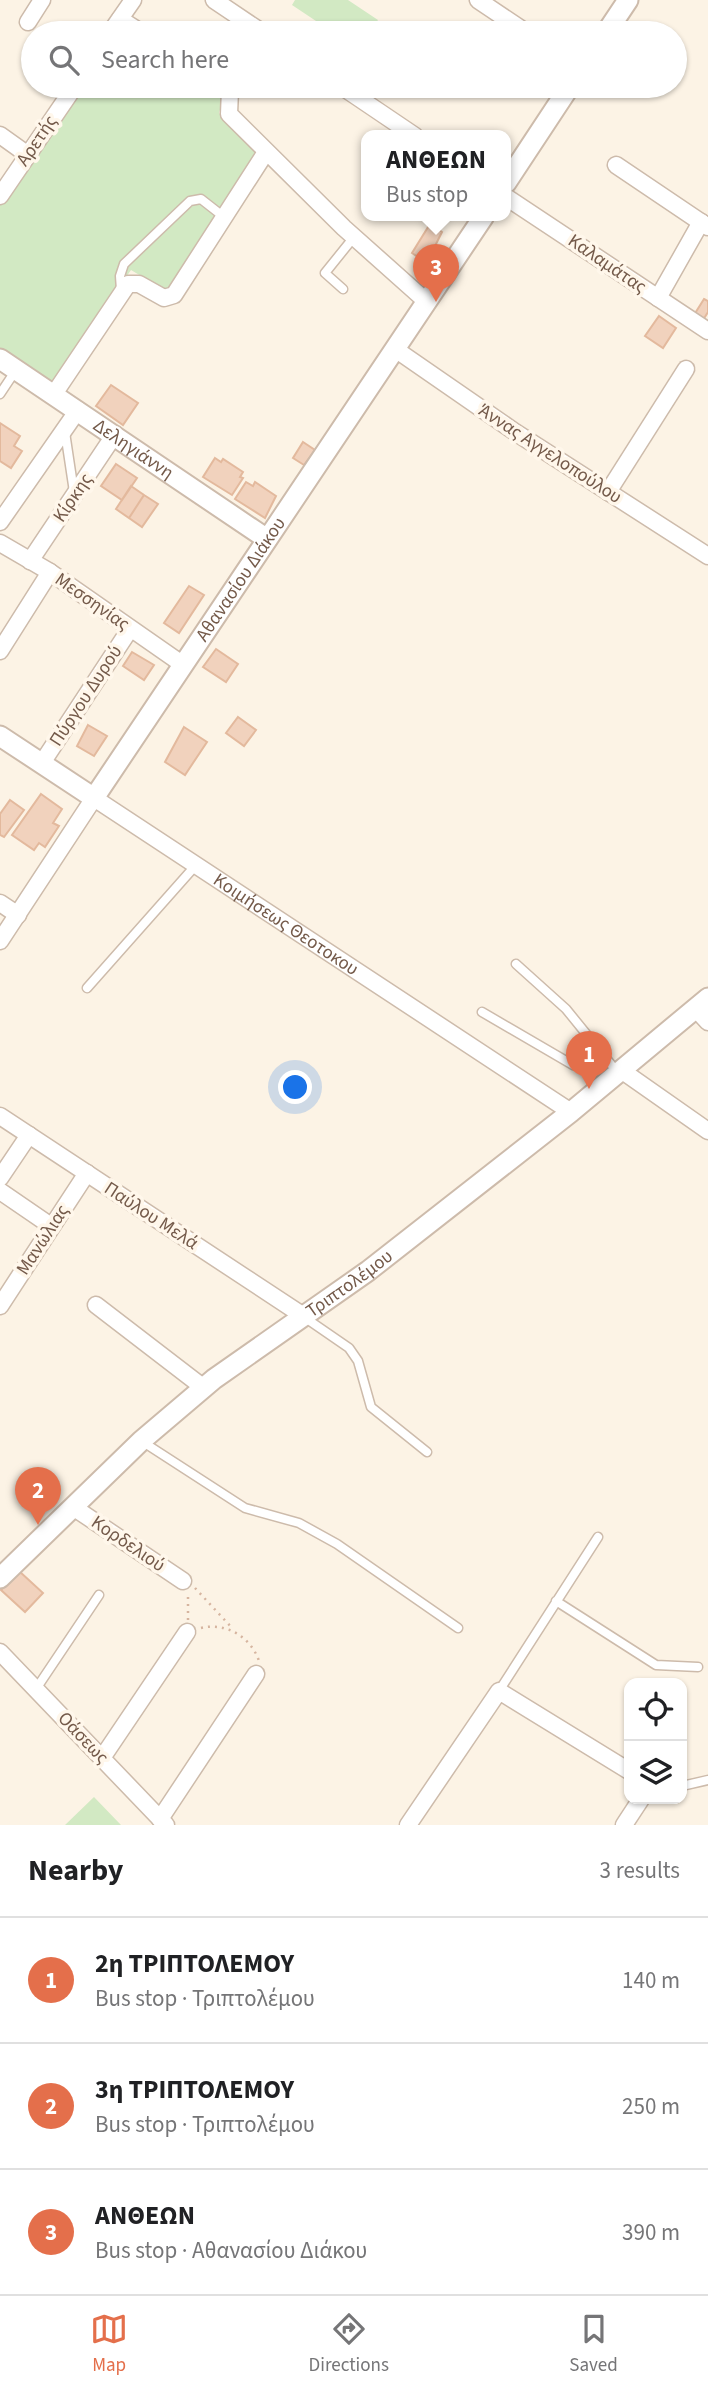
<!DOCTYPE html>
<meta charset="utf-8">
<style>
body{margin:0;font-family:"Source Sans 3",sans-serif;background:#f2f2f2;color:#202124}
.controls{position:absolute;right:21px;bottom:21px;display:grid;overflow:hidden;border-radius:14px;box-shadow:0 2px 5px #0004}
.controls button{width:63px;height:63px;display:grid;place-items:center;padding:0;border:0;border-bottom:2px solid #e0e0e0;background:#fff;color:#202124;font:35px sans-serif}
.you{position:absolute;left:296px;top:1088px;width:24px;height:24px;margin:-18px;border:5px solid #fff;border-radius:50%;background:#1a73e8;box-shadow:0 0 0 10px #1a73e833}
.badge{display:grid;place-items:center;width:46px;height:46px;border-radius:50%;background:#e46f4b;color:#fff;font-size:23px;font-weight:700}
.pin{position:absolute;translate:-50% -58px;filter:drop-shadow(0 2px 4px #0008)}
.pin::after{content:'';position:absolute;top:37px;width:24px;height:21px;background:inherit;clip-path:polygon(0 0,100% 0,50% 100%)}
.popup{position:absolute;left:361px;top:130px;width:150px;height:91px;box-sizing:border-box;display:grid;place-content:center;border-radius:14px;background:#fff;filter:drop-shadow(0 2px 5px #0005);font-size:23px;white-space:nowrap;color:#757577}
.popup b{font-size:26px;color:#202124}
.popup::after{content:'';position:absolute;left:50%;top:100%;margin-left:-14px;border:14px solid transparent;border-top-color:#fff}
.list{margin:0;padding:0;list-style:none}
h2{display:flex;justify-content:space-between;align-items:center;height:91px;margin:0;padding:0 28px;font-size:30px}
h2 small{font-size:23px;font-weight:400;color:#757577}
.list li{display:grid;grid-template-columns:46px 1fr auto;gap:21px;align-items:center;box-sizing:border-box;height:126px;padding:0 28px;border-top:2px solid #e0e0e0}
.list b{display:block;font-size:26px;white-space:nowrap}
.list p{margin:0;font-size:23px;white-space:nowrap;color:#757577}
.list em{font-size:23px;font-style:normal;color:#757577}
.icon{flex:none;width:38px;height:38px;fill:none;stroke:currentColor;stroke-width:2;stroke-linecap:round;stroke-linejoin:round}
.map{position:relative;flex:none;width:708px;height:1825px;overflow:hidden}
.search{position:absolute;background:#fff;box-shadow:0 2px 5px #0004;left:21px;right:21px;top:21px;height:77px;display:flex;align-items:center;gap:18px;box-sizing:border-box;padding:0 24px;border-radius:38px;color:#757577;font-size:26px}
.sheet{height:469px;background:#fff}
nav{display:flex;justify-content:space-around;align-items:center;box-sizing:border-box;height:98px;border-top:2px solid #e0e0e0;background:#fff;font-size:19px;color:#757577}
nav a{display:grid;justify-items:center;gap:4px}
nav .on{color:#e46f4b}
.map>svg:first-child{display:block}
.green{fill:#d2e9c3}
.building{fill:#f1d2bd;stroke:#e3b99d;stroke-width:2}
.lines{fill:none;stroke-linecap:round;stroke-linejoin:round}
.service-casing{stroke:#cdbbab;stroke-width:11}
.minor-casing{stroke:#cdbbab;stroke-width:19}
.tertiary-casing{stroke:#cdbbab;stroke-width:23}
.path{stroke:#d6b5a0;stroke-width:2.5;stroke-dasharray:2 5;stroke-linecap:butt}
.service{stroke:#fff;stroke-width:8}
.minor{stroke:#fff;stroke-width:16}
.tertiary{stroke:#fff;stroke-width:19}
.labels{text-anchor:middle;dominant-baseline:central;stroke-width:7;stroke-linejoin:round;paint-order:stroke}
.street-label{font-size:19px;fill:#745a4a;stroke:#fff7eb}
</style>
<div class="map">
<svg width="708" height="1825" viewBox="0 0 708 1825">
<rect width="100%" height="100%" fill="#fcf3e5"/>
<path class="green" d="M 295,0 L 348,0 L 378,20 L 369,33 L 334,33 L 292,5 Z
M 81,86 L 221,86 L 226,89 L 219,113 L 259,150 L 166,291 L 131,270 L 53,383 L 0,349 L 0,204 Z
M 94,1797 L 121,1825 L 65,1825 Z"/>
<path class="building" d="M 430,224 L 442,232 L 429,258 L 424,261 L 412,253 Z
M 704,299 L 708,301 L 708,312 L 703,320 L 694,315 Z
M 659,316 L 676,328 L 663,348 L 645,336 Z
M 111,385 L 138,403 L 123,425 L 96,406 Z
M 0,423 L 20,436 L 14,446 L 22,451 L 11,468 L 0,461 Z
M 303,442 L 315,450 L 304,465 L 293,458 Z
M 215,458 L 221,462 L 223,459 L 243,472 L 240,477 L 243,478 L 232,495 L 203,477 Z
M 116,464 L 137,478 L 122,500 L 101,486 Z
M 246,482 L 253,486 L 255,482 L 276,496 L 265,518 L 235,499 Z
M 131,486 L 144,495 L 129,518 L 116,509 Z
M 144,495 L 158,504 L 142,527 L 129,518 Z
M 189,586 L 204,595 L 179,633 L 164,623 Z
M 216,649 L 238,664 L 226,682 L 203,667 Z
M 132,652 L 154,665 L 144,680 L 123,666 Z
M 238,717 L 256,730 L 244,746 L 226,733 Z
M 88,725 L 107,736 L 94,756 L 77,746 Z
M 184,727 L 207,742 L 185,775 L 165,762 Z
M 41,794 L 62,809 L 53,823 L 59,826 L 45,847 L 39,843 L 34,850 L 12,835 Z
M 10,800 L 24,810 L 4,837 L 0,835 L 0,814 Z
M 19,1571 L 43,1593 L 25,1612 L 1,1590 Z"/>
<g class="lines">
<g class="service-casing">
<path id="service" d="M 343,289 L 325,273 L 354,237
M 121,290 L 120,276 L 124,264 L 190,201 L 201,199 L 224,217
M 0,394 L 16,370
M 65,432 L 74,492
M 516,964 L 566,1009 L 618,1073
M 87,988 L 196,865
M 482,1012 L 573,1065 L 584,1067 L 608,1061
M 304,1317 L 349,1348 L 358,1361 L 371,1407 L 427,1452
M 143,1442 L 245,1508 L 299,1523 L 337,1544 L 458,1628
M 556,1601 L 656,1665 L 698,1667
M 36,1689 L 99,1595
M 499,1691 L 598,1537
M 682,1786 L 708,1780"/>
</g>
<g class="minor-casing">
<g id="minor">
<path d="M 214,0 L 263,33"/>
<path d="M 478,0 L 527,33"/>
<path d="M 120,19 L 142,33"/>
<path d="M 28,22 L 42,0"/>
<path d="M 110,33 L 133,0"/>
<path d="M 224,86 L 230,90 L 229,114 L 344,228 L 427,302"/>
<path d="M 341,86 L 415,136"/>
<path d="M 0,135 L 28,155"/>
<path d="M 616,165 L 708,227"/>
<path d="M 0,196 L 75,86"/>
<path d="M 506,197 L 708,331"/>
<path d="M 658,298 L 701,222"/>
<path d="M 395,349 L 515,432 L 708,556"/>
<path d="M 54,394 L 128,284 L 139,284 L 164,298 L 174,295 L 266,152"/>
<path d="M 608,492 L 686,369"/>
<path d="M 0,522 L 78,410"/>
<path d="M 0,543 L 50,572 L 182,664"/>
<path d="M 30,561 L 115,434"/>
<path d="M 0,651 L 50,572"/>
<path d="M 42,763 L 130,629"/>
<path d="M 0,903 L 18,915"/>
<path id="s1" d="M 0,941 L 94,798 L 571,1112"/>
<path d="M 695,1008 L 708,1022"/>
<path d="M 621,1070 L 708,1131"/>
<path d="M 0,1116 L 302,1315"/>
<path d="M 0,1178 L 29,1135"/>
<path d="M 0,1191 L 51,1226"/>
<path d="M 96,1305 L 204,1388"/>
<path d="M 0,1306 L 87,1173"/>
<path d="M 73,1507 L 183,1581"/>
<path d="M 0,1652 L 166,1825"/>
<path d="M 102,1758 L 187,1632"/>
<path d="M 160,1819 L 256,1674"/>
<path d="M 408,1825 L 499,1691 L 629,1771"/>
<path d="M 624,1825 L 641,1799"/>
</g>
</g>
<g class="tertiary-casing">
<g id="tertiary">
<path d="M 606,33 L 628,0"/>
<path d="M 506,183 L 570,86"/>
<path id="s2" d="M 0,359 L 267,539"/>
<path id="s3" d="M 0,736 L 94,798 L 484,216"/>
<path id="s4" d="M 0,1578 L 141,1441 L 214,1379 L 368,1271 L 571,1112 L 708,998"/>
</g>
</g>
<path class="path" d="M 195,1588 L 233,1629
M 188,1620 L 188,1595
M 201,1628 C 226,1622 251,1637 259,1661"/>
<use href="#service" class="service"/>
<use href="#minor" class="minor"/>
<use href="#tertiary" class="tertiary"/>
</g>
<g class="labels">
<g class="street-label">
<text transform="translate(37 141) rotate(-56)">Αρετής</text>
<text transform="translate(607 264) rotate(34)">Καλαμάτας</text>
<text stroke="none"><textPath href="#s2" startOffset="161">Δεληγιάννη</textPath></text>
<text transform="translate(550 454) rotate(33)">Άννας Αγγελοπούλου</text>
<text transform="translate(73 498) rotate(-56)">Κίρκης</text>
<text stroke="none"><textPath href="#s3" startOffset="376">Αθανασίου Διάκου</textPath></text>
<text transform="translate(92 602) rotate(35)">Μεσσηνίας</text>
<text transform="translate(86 696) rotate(-57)">Πύργου Δυρού</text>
<text stroke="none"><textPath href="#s1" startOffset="401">Κοιμήσεως Θεοτοκου</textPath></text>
<text transform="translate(151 1216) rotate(33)">Παύλου Μελά</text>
<text transform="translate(43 1240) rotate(-57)">Μανώλιας</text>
<text stroke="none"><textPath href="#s4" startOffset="458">Τριπτολέμου</textPath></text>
<text transform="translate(128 1544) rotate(34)">Κορδελιού</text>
<text transform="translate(83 1738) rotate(46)">Οάσεως</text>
</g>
</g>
</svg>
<div class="controls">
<button><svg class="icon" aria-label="locate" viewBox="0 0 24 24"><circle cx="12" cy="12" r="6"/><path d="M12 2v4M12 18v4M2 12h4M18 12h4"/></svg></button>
<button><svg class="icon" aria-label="layers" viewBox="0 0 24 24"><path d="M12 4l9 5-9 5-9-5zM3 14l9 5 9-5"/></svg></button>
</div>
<div class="you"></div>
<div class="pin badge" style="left:589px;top:1089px">1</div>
<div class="pin badge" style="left:38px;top:1525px">2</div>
<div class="pin badge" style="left:436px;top:302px">3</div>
<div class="popup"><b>ΑΝΘΕΩΝ</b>Bus stop</div>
<div class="search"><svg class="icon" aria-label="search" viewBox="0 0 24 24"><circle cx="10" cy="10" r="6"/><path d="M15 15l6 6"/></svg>Search here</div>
</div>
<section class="sheet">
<h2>Nearby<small>3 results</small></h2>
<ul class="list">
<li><span class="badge">1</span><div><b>2η ΤΡΙΠΤΟΛΕΜΟΥ</b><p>Bus stop · Τριπτολέμου</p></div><em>140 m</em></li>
<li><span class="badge">2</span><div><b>3η ΤΡΙΠΤΟΛΕΜΟΥ</b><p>Bus stop · Τριπτολέμου</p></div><em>250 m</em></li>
<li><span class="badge">3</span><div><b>ΑΝΘΕΩΝ</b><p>Bus stop · Αθανασίου Διάκου</p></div><em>390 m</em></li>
</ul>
</section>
<nav>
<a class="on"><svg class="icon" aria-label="map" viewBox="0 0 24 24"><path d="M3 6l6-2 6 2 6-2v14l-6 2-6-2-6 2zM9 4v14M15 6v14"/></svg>Map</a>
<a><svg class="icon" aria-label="directions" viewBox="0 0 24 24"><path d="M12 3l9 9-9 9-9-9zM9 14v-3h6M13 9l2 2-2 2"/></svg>Directions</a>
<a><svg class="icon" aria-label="saved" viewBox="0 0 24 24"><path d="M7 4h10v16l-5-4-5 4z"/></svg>Saved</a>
</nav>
